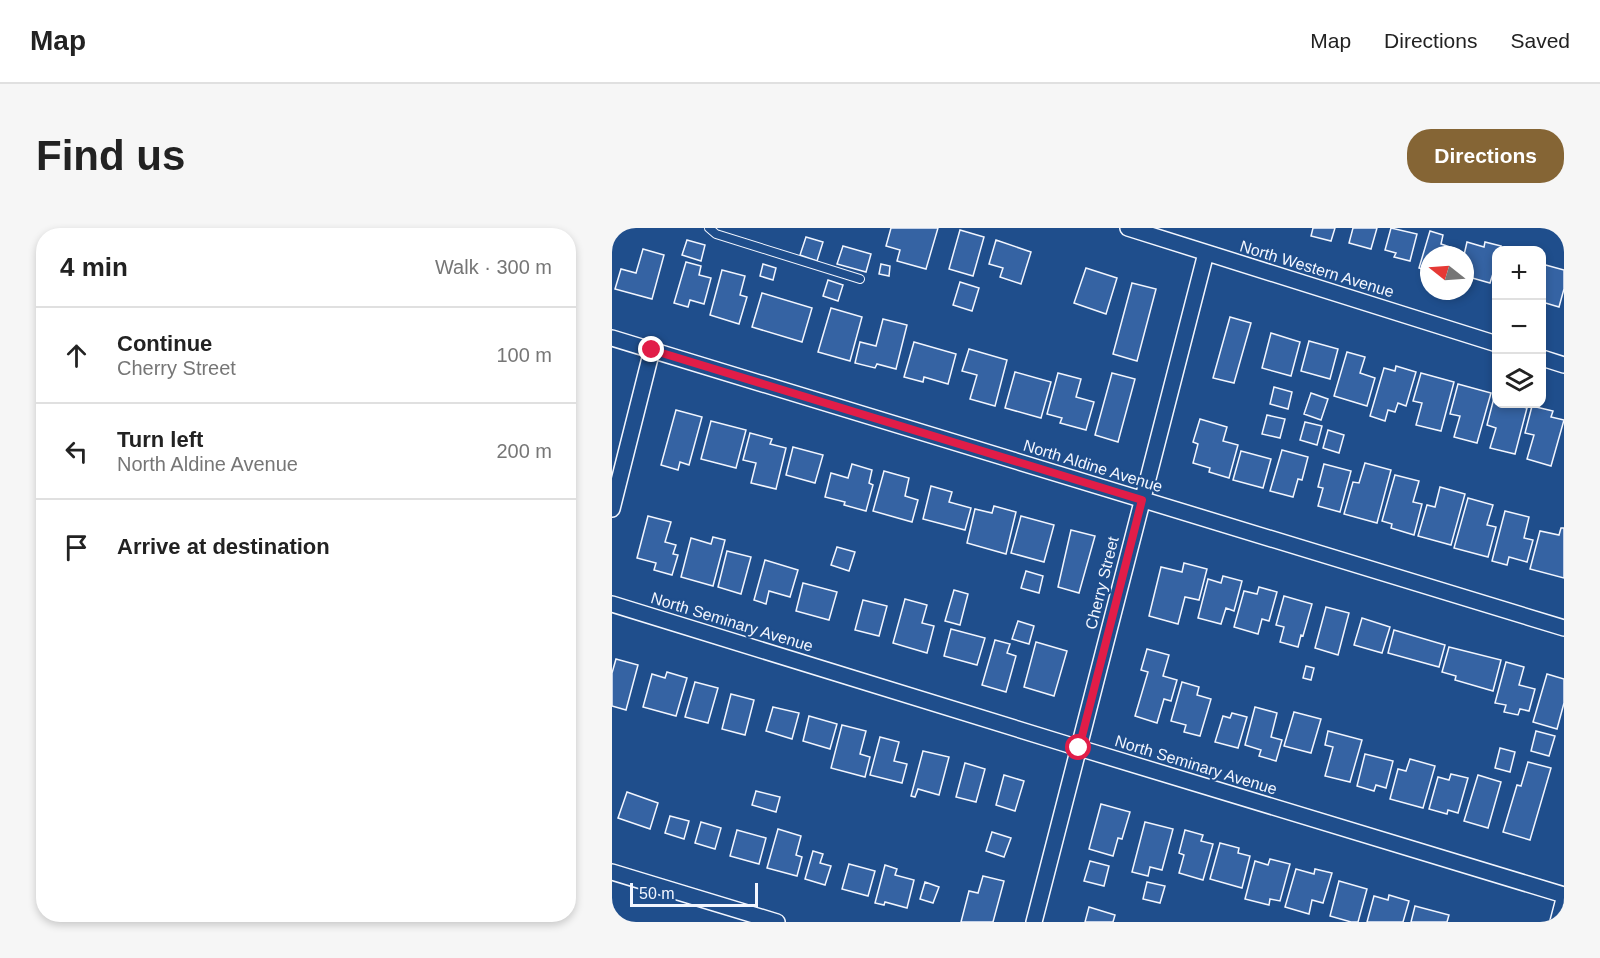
<!DOCTYPE html>
<meta charset="utf-8">
<style>
body{margin:0;font-family:Arial,sans-serif;background:#f6f6f6;color:#222}
.controls{position:absolute;right:18px;top:18px;display:grid;overflow:hidden;border-radius:12px;box-shadow:0 3px 9px #0003}
.controls button{width:54px;height:54px;display:grid;place-items:center;padding:0;border:0;border-bottom:2px solid #e0e0e0;background:#fff;color:#222;font:30px sans-serif}
.compass{position:absolute;left:808px;top:18px;width:54px;height:54px;border-radius:50%;background:#fff;box-shadow:0 3px 9px #0003;rotate:287deg}
.scale{position:absolute;left:18px;bottom:15px;width:128px;box-sizing:border-box;padding-left:6px;border:3px solid #f2f6ff;border-top:0;font-size:16px;line-height:21px;white-space:nowrap;color:#f2f6ff;-webkit-text-stroke:4px #1f4e8c;paint-order:stroke}
.stop{position:absolute;width:18px;height:18px;margin:-14px;border:4px solid #e11d48;border-radius:50%;background:#fff}
.stop.end{background:#e11d48;border-color:#fff;box-shadow:0 2px 6px #0008}
.list{margin:0;padding:0;list-style:none}
h2{display:flex;justify-content:space-between;align-items:center;height:78px;margin:0;padding:0 24px;font-size:26px}
h2 small{font-size:20px;font-weight:400;color:#767676}
.list li{display:grid;grid-template-columns:39px 1fr auto;gap:18px;align-items:center;box-sizing:border-box;height:96px;padding:0 24px;border-top:2px solid #e0e0e0}
.list b{display:block;font-size:22px;white-space:nowrap}
.list p{margin:0;font-size:20px;white-space:nowrap;color:#767676}
.list em{font-size:20px;font-style:normal;color:#767676}
.icon{flex:none;width:33px;height:33px;fill:none;stroke:currentColor;stroke-width:2;stroke-linecap:round;stroke-linejoin:round}
.map{position:relative;flex:none;width:952px;height:694px;overflow:hidden;border-radius:24px}
header{display:flex;align-items:center;gap:36px;box-sizing:border-box;height:84px;padding:0 30px;background:#fff;border-bottom:2px solid #e0e0e0}
header strong{font-size:28px}
nav{display:flex;gap:33px;margin-inline-start:auto;font-size:21px}
.intro{display:flex;align-items:center;justify-content:space-between;box-sizing:border-box;height:144px;padding:0 36px}
h1{margin:0;font-size:42px}
.button{padding:15px 27px;border-radius:24px;background:#856535;color:#fff;font-size:21px;font-weight:700}
main{display:flex;gap:36px;padding:0 36px}
aside{flex:1;background:#fff;border-radius:24px;box-shadow:0 3px 9px #0003}
.map>svg:first-child{display:block}
.building{fill:#3563a3;stroke:#f2f6ff;stroke-width:1.5}
.lines{fill:none;stroke-linecap:round;stroke-linejoin:round}
.lane-casing{stroke:#f2f6ff;stroke-width:10}
.street-casing{stroke:#f2f6ff;stroke-width:18}
.lane{stroke:#1f4e8c;stroke-width:8}
.street{stroke:#1f4e8c;stroke-width:15}
.route{stroke:#e11d48;stroke-width:8}
.labels{text-anchor:middle;dominant-baseline:central;stroke-width:4.5;stroke-linejoin:round;paint-order:stroke}
.street-label{font-size:16px;fill:#f2f6ff;stroke:#1f4e8c}
</style>
<header>
<strong>Map</strong>
<nav><a>Map</a><a>Directions</a><a>Saved</a></nav>
</header>
<div class="intro"><h1>Find us</h1><a class="button">Directions</a></div>
<main>
<aside>
<h2>4 min<small>Walk · 300 m</small></h2>
<ul class="list">
<li><svg class="icon" aria-label="ahead" viewBox="0 0 24 24"><path d="M12 20V5M6 11l6-6 6 6"/></svg><div><b>Continue</b><p>Cherry Street</p></div><em>100 m</em></li>
<li><svg class="icon" aria-label="left" viewBox="0 0 24 24"><path d="M17 20v-9H6M10 6l-5 5 5 5"/></svg><div><b>Turn left</b><p>North Aldine Avenue</p></div><em>200 m</em></li>
<li><svg class="icon" aria-label="arrive" viewBox="0 0 24 24"><path d="M6 21V4h12l-3 4 3 4H6"/></svg><div><b>Arrive at destination</b></div></li>
</ul>
</aside>
<div class="map">
<svg width="952" height="694" viewBox="0 0 952 694">
<rect width="100%" height="100%" fill="#1f4e8c"/>
<path class="building" d="M 279,0 L 326,0 L 314,41 L 285,33 L 288,22 L 274,18 Z
M 701,0 L 723,0 L 719,13 L 699,8 Z
M 741,0 L 765,0 L 759,21 L 737,15 Z
M 779,0 L 805,6 L 798,33 L 782,29 L 784,25 L 773,22 Z
M 348,2 L 372,9 L 361,48 L 337,41 Z
M 818,3 L 831,7 L 829,16 L 844,21 L 842,27 L 817,27 L 817,43 L 807,40 Z
M 194,9 L 211,14 L 205,33 L 188,27 Z
M 75,12 L 93,17 L 89,33 L 70,27 Z
M 384,12 L 419,24 L 409,56 L 388,49 L 391,40 L 377,36 Z
M 855,14 L 872,19 L 873,14 L 889,18 L 887,22 L 885,22 L 885,33 L 878,55 L 853,48 L 853,27 L 852,27 Z
M 231,18 L 259,26 L 254,44 L 225,36 Z
M 31,21 L 52,27 L 40,71 L 3,61 L 9,41 L 24,45 Z
M 74,34 L 89,38 L 87,47 L 99,50 L 92,76 L 78,72 L 76,79 L 62,75 Z
M 151,36 L 164,40 L 161,52 L 148,48 Z
M 269,36 L 278,38 L 277,48 L 267,46 Z
M 930,36 L 952,42 L 952,61 L 947,79 L 930,74 Z
M 474,40 L 505,50 L 494,86 L 462,75 Z
M 110,42 L 133,48 L 128,67 L 135,69 L 127,96 L 98,87 Z
M 216,52 L 231,57 L 226,73 L 211,68 Z
M 348,54 L 367,60 L 360,83 L 341,77 Z
M 520,55 L 544,61 L 525,133 L 501,126 Z
M 150,65 L 200,80 L 190,114 L 140,99 Z
M 219,80 L 250,89 L 238,133 L 206,124 Z
M 618,89 L 639,95 L 622,155 L 601,150 Z
M 271,91 L 295,97 L 284,141 L 265,136 L 263,140 L 243,135 L 248,114 L 264,118 Z
M 659,105 L 688,114 L 679,148 L 650,140 Z
M 697,113 L 726,121 L 718,151 L 689,143 Z
M 302,114 L 344,126 L 336,156 L 312,149 L 311,154 L 292,149 Z
M 357,121 L 395,132 L 383,178 L 358,171 L 365,147 L 350,143 Z
M 735,124 L 753,129 L 748,145 L 763,150 L 755,178 L 722,168 Z
M 784,138 L 804,144 L 794,178 L 786,175 L 783,184 L 776,182 L 773,193 L 758,188 L 772,140 L 783,143 Z
M 403,144 L 439,154 L 429,190 L 393,180 Z
M 446,145 L 469,151 L 464,169 L 482,174 L 474,202 L 448,195 L 450,190 L 435,186 Z
M 500,145 L 523,151 L 506,214 L 483,207 Z
M 809,145 L 842,154 L 829,203 L 804,197 L 810,175 L 801,173 Z
M 846,156 L 879,165 L 865,215 L 842,209 L 848,188 L 838,186 Z
M 662,159 L 680,164 L 676,181 L 658,176 Z
M 699,165 L 716,171 L 709,192 L 692,186 Z
M 883,166 L 885,166 L 885,176 L 904,176 L 904,177 L 915,180 L 903,226 L 878,220 L 884,200 L 875,197 Z
M 920,178 L 941,183 L 939,189 L 952,192 L 939,238 L 915,231 L 922,207 L 913,205 Z
M 64,182 L 90,189 L 77,237 L 68,234 L 66,242 L 49,237 Z
M 655,187 L 673,191 L 668,210 L 650,206 Z
M 588,191 L 615,199 L 611,213 L 626,217 L 617,250 L 597,244 L 598,240 L 581,235 L 586,216 L 581,214 Z
M 99,193 L 134,202 L 124,240 L 89,231 Z
M 693,194 L 710,198 L 705,217 L 688,212 Z
M 716,202 L 732,207 L 727,225 L 711,220 Z
M 138,205 L 160,211 L 158,216 L 174,220 L 164,261 L 139,255 L 144,235 L 131,232 Z
M 181,219 L 211,227 L 203,255 L 174,247 Z
M 670,222 L 696,229 L 690,252 L 686,251 L 681,269 L 658,263 Z
M 629,223 L 659,231 L 651,260 L 621,252 Z
M 753,235 L 779,242 L 765,295 L 732,286 L 741,254 L 747,255 Z
M 240,236 L 260,242 L 257,255 L 261,257 L 254,283 L 232,277 L 233,274 L 213,269 L 219,245 L 236,250 Z
M 712,236 L 739,243 L 728,284 L 706,278 L 711,260 L 706,259 Z
M 272,243 L 297,250 L 293,268 L 306,272 L 300,294 L 261,283 Z
M 783,247 L 807,253 L 801,274 L 810,276 L 802,307 L 779,300 L 780,296 L 770,293 Z
M 319,258 L 340,264 L 337,274 L 359,280 L 353,302 L 311,291 Z
M 828,259 L 853,266 L 839,317 L 806,308 L 815,277 L 823,279 Z
M 856,270 L 881,277 L 875,297 L 884,299 L 876,329 L 842,320 Z
M 382,278 L 404,284 L 394,326 L 355,315 L 363,281 L 380,285 Z
M 893,283 L 917,289 L 912,310 L 921,312 L 915,334 L 897,329 L 895,337 L 880,333 Z
M 36,288 L 59,294 L 53,314 L 64,317 L 61,326 L 66,327 L 60,347 L 42,342 L 44,335 L 25,330 Z
M 409,288 L 442,297 L 432,334 L 399,325 Z
M 949,300 L 952,300 L 952,350 L 918,341 L 928,303 L 947,307 Z
M 459,302 L 483,308 L 467,365 L 446,359 Z
M 101,309 L 113,312 L 101,358 L 69,349 L 79,310 L 99,316 Z
M 225,319 L 243,324 L 237,343 L 219,337 Z
M 115,323 L 139,329 L 129,366 L 106,359 Z
M 153,332 L 186,342 L 178,369 L 157,363 L 154,376 L 142,372 Z
M 572,335 L 595,341 L 587,372 L 573,369 L 566,396 L 537,388 L 549,339 L 570,344 Z
M 414,343 L 431,348 L 427,365 L 409,360 Z
M 611,348 L 630,353 L 622,383 L 614,380 L 609,396 L 586,390 L 596,351 L 609,355 Z
M 191,355 L 225,364 L 217,392 L 184,383 Z
M 647,359 L 665,364 L 657,393 L 650,391 L 646,406 L 622,399 L 632,363 L 645,366 Z
M 342,362 L 356,366 L 348,397 L 333,393 Z
M 672,368 L 700,376 L 691,408 L 689,407 L 686,419 L 668,414 L 672,399 L 664,397 Z
M 293,371 L 315,377 L 310,395 L 322,398 L 315,425 L 281,415 Z
M 251,372 L 275,378 L 267,408 L 243,402 Z
M 714,379 L 737,385 L 726,427 L 703,420 Z
M 750,390 L 778,399 L 770,425 L 742,417 Z
M 406,393 L 422,398 L 417,416 L 400,411 Z
M 339,401 L 373,410 L 365,437 L 332,428 Z
M 782,402 L 833,417 L 827,439 L 776,425 Z
M 383,412 L 398,416 L 395,425 L 404,428 L 394,464 L 370,457 Z
M 424,414 L 455,423 L 442,468 L 412,459 Z
M 837,419 L 889,432 L 881,463 L 843,452 L 844,448 L 830,444 Z
M 535,421 L 557,427 L 551,448 L 565,452 L 559,473 L 552,471 L 545,495 L 523,488 L 536,444 L 529,442 Z
M 4,431 L 26,437 L 14,482 L 0,478 L 0,445 Z
M 894,434 L 912,439 L 907,457 L 923,461 L 917,483 L 908,481 L 906,487 L 892,484 L 894,477 L 883,475 Z
M 694,438 L 702,440 L 699,452 L 691,450 Z
M 55,444 L 75,450 L 64,488 L 31,479 L 40,446 L 53,450 Z
M 935,446 L 952,451 L 952,475 L 945,501 L 921,494 Z
M 83,454 L 106,460 L 96,495 L 73,489 Z
M 570,454 L 587,459 L 585,467 L 599,471 L 588,508 L 572,504 L 574,497 L 559,493 Z
M 119,466 L 142,472 L 133,507 L 110,501 Z
M 161,479 L 187,485 L 180,511 L 154,503 Z
M 643,479 L 665,485 L 659,509 L 670,512 L 664,533 L 647,528 L 649,522 L 633,517 Z
M 682,484 L 709,491 L 699,525 L 672,518 Z
M 620,485 L 635,489 L 626,520 L 603,514 L 611,488 L 618,490 Z
M 197,488 L 225,496 L 218,521 L 191,513 Z
M 230,497 L 254,503 L 248,526 L 258,529 L 253,549 L 219,540 Z
M 716,503 L 750,512 L 738,554 L 713,548 L 721,519 L 713,517 Z
M 924,503 L 943,508 L 937,528 L 919,523 Z
M 268,509 L 287,514 L 282,533 L 295,536 L 290,555 L 258,547 Z
M 888,520 L 903,524 L 898,544 L 883,540 Z
M 311,523 L 337,529 L 327,567 L 306,561 L 303,569 L 299,568 Z
M 753,526 L 781,533 L 774,560 L 764,557 L 762,563 L 745,558 Z
M 798,531 L 823,538 L 811,580 L 778,571 L 786,541 L 794,543 Z
M 916,534 L 939,540 L 918,612 L 891,604 L 905,557 L 909,558 Z
M 353,535 L 373,541 L 364,574 L 344,569 Z
M 839,546 L 856,550 L 846,585 L 836,582 L 835,586 L 817,581 L 826,549 L 837,552 Z
M 392,547 L 412,553 L 403,583 L 384,577 Z
M 866,547 L 889,554 L 876,600 L 852,593 Z
M 144,563 L 168,569 L 164,584 L 140,577 Z
M 15,564 L 46,575 L 38,601 L 6,590 Z
M 489,576 L 518,584 L 510,611 L 506,610 L 501,628 L 477,621 Z
M 58,588 L 77,593 L 72,611 L 53,605 Z
M 89,594 L 109,600 L 103,621 L 83,615 Z
M 533,594 L 561,601 L 550,642 L 538,639 L 536,648 L 520,644 Z
M 166,601 L 189,608 L 184,627 L 190,629 L 185,648 L 155,640 Z
M 125,602 L 154,610 L 147,636 L 118,628 Z
M 573,602 L 591,607 L 589,613 L 601,616 L 591,652 L 567,645 L 572,627 L 567,625 Z
M 380,604 L 399,610 L 392,629 L 374,623 Z
M 608,615 L 627,620 L 626,625 L 638,628 L 630,660 L 598,651 Z
M 201,623 L 211,626 L 208,635 L 219,638 L 213,657 L 193,651 Z
M 658,631 L 678,636 L 668,673 L 658,671 L 657,677 L 633,671 L 643,633 L 656,637 Z
M 478,633 L 497,638 L 492,658 L 472,653 Z
M 237,636 L 263,643 L 256,668 L 230,661 Z
M 273,637 L 285,641 L 283,647 L 302,652 L 295,680 L 273,674 L 272,677 L 263,675 Z
M 684,641 L 702,646 L 703,641 L 720,645 L 711,675 L 700,672 L 697,686 L 673,679 Z
M 371,648 L 392,653 L 381,694 L 349,694 L 357,663 L 366,665 Z
M 727,653 L 755,661 L 746,694 L 739,694 L 718,688 Z
M 313,654 L 327,659 L 321,675 L 308,671 Z
M 535,654 L 553,658 L 548,675 L 531,671 Z
M 777,667 L 797,673 L 791,694 L 755,694 L 762,668 L 776,672 Z
M 803,678 L 837,687 L 835,694 L 799,694 Z
M 477,679 L 503,687 L 501,694 L 473,694 Z"/>
<g class="lines">
<g class="lane-casing">
<path id="lane" d="M 97,0 L 104,6 L 248,51"/>
</g>
<g class="street-casing">
<path id="street" d="M 516,0 L 885,116
M 0,110 L 952,400
M 930,130 L 952,137
M 0,281 L 40,122
M 0,376 L 467,520 L 952,667
M 0,644 L 165,694
M 422,694 L 594,25
M 946,694 L 952,671"/>
</g>
<use href="#lane" class="lane"/>
<use href="#street" class="street"/>
</g>
<g class="lines">
<path class="route" d="M 40,122 L 530,272 L 467,520"/>
</g>
<g class="labels">
<g class="street-label">
<text transform="translate(705 41) rotate(17)">North Western Avenue</text>
<text transform="translate(481 238) rotate(17)">North Aldine Avenue</text>
<text transform="translate(490 355) rotate(-76)">Cherry Street</text>
<text transform="translate(120 394) rotate(17)">North Seminary Avenue</text>
<text transform="translate(584 537) rotate(17)">North Seminary Avenue</text>
</g>
</g>
</svg>
<div class="controls">
<button>+</button>
<button>−</button>
<button><svg class="icon" aria-label="layers" viewBox="0 0 24 24"><path d="M12 4l9 5-9 5-9-5zM3 14l9 5 9-5"/></svg></button>
</div>
<svg class="compass" viewBox="-18 -18 36 36"><path d="M0-13l5 13h-10z" fill="#e53935"/><path d="M0 13l5-13h-10z" fill="#767676"/></svg>
<div class="scale">50 m</div>
<div class="stop" style="left:467px;top:520px"></div>
<div class="stop end" style="left:40px;top:122px"></div>
</div>
</main>
